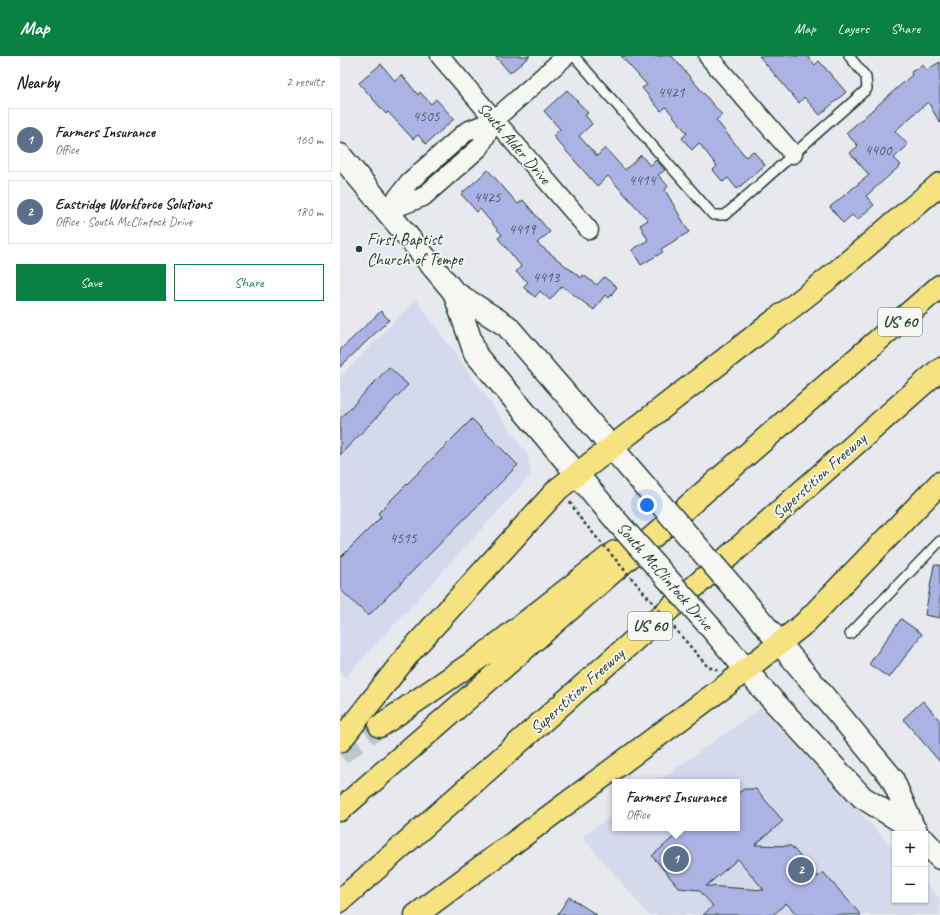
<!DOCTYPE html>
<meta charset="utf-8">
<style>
body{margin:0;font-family:Caveat,sans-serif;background:#f6f6f6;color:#202124}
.controls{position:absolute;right:12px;bottom:12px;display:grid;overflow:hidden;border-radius:0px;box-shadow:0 1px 3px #0004}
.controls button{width:36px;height:36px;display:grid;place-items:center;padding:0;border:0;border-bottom:1px solid #e0e0e0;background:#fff;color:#202124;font:20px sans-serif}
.you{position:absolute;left:307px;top:449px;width:14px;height:14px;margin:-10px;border:3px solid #fff;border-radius:50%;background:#1a73e8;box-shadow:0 0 0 6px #1a73e833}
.badge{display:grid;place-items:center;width:26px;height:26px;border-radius:50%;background:#0b8043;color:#fff;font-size:13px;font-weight:700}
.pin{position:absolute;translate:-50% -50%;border:2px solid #fff;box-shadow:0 1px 4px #0006}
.popup{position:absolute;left:272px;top:723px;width:128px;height:52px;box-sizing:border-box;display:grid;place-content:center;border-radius:0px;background:#fff;filter:drop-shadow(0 1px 3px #0005);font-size:13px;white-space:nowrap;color:#757577}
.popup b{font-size:15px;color:#202124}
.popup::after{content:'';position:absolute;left:50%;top:100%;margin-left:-8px;border:8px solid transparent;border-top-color:#fff}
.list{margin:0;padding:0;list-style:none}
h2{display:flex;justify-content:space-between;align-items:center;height:52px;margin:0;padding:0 16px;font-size:17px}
h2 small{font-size:13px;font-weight:400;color:#757577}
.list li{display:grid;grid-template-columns:26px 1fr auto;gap:12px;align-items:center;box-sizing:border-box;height:64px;margin:0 8px 8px;padding:0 8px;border:1px solid #e0e0e0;border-radius:0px}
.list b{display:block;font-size:15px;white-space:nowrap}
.list p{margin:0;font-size:13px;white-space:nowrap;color:#757577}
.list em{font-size:13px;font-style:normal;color:#757577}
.actions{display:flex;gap:8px;padding:12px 16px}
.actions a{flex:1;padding:9px 0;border:1px solid #0b8043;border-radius:0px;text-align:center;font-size:14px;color:#0b8043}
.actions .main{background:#0b8043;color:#fff}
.map{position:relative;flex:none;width:600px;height:859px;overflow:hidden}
header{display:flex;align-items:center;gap:24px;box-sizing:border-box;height:56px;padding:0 20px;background:#0b8043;color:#fff}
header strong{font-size:19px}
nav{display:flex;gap:22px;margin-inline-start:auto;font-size:14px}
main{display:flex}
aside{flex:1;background:#fff}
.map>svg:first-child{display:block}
.built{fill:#d5d9ec}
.building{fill:#acb3e4;stroke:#1f3d34;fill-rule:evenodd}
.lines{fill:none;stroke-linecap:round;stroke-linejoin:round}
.motorway-tunnel{stroke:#bfc7ca;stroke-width:22;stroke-dasharray:22 11;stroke-linecap:butt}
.service-casing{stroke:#1f3d34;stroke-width:12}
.minor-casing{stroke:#1f3d34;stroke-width:21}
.secondary-casing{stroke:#1f3d34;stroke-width:25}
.motorway-casing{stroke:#1f3d34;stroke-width:25}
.path{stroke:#1f3d34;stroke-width:2.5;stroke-dasharray:3 3;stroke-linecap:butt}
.service{stroke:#f6f6f2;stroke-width:9}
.minor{stroke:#f6f6f2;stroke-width:18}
.secondary{stroke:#f6f6f2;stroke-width:22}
.motorway{stroke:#f7e281;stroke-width:22}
.secondary-bridge-casing{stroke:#1f3d34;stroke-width:25;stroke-linecap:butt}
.path-bridge{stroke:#1f3d34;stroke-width:2.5;stroke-dasharray:3 3;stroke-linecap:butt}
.secondary-bridge{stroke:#f6f6f2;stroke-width:22}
.poi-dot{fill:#1f3d34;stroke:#f6f6f2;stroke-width:1.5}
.labels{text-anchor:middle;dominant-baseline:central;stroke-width:3.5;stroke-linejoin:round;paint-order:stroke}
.number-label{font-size:15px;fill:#425a60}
.shield{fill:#f6f6f2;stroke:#60746d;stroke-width:1}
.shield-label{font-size:16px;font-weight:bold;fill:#1f3d34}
.street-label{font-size:17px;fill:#1f3d34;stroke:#f6f6f2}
.poi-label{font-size:17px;fill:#1f3d34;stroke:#f6f6f2;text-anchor:start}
</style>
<header>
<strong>Map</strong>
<nav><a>Map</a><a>Layers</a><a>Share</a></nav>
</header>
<main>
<aside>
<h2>Nearby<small>2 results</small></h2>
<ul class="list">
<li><span class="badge" style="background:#5c6f8a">1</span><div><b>Farmers Insurance</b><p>Office</p></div><em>160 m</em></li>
<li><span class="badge" style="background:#5c6f8a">2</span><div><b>Eastridge Workforce Solutions</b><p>Office · South McClintock Drive</p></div><em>180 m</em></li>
</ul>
<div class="actions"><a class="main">Save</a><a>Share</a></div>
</aside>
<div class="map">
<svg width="600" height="859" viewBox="0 0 600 859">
<rect width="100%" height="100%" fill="#e7e9ef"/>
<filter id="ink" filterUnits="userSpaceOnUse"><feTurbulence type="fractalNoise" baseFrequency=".025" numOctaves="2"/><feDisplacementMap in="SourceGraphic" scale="8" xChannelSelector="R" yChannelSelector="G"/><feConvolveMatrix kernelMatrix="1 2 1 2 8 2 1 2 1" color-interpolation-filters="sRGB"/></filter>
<g filter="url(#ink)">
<path class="built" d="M 76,243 L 187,398 L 191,419 L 5,622 L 0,615 L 0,321 Z
M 421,652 L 555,794 L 555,844 L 585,844 L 585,826 L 600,843 L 600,859 L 309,859 L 242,781 L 275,757 L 275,772 L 397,772 L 397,726 L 317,726 Z"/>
<path class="building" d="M 155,0 L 190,0 L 170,17 Z
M 281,0 L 332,0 L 382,59 L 376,64 L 406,101 L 413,95 L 425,109 L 397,133 L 388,122 L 383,126 L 373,114 L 377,110 L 359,87 L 352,94 L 342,82 L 347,77 L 326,51 L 321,55 L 302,32 L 307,29 Z
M 419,0 L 467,0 L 475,9 L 479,5 L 506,36 L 480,59 L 464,41 L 459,47 Z
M 600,6 L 600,67 L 588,46 L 555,75 L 568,89 L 554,102 L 561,109 L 526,140 L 534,149 L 517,164 L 512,159 L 503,167 L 490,151 L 529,119 L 510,97 L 518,90 L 506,77 L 572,19 L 571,16 L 583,9 L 586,14 Z
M 41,8 L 55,25 L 62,19 L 78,39 L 80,36 L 91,48 L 96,43 L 114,63 L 86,88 L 78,79 L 73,83 L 48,56 L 46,58 L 19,27 Z
M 227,34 L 248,57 L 245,59 L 252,68 L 239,80 L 257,100 L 265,92 L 285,114 L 301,99 L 310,110 L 316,104 L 325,114 L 318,119 L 328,130 L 325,134 L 349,176 L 321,193 L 323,196 L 301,209 L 292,194 L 308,184 L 300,169 L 308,164 L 268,120 L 257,130 L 213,80 L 220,73 L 204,55 Z
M 148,114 L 178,148 L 183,144 L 210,176 L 197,187 L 241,222 L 243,219 L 257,229 L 264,221 L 277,231 L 269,242 L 265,239 L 254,254 L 222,230 L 210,244 L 200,235 L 195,241 L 183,231 L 188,226 L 176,216 L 181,210 L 158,182 L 162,179 L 140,153 L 137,156 L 121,138 Z
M 41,255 L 49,264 L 0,311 L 0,294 Z
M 49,311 L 68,329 L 0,399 L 0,363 Z
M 132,363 L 178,409 L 28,560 L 0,533 L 0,502 L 41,461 L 38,457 Z
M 594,509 L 600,509 L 600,562 L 585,559 Z
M 561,563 L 582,578 L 549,622 L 529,608 Z
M 583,645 L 600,665 L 600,706 L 563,663 Z
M 404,733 L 416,733 L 443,765 L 415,789 L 451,790 L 478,821 L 483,816 L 521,859 L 457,859 L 446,847 L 433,859 L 363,859 L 373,850 L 359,834 L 339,832 L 312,800 L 344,772 L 397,772 L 397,738 ZM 398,803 L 424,834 L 366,830 Z
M 229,841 L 257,859 L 217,859 Z"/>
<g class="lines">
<path class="motorway-tunnel" d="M 0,698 L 40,670"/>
<g class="service-casing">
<path id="service" d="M 234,0 L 373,159 L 385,159 L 527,33 L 526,21 L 509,0
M 510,578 L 600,485"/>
</g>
<g class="minor-casing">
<path id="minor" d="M 100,0 L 249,174
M 368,0 L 453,98
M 47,155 L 69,126 L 127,75 L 154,64 L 226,0
M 47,155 L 83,141 L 140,91 L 154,64"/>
</g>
<g class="secondary-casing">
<path id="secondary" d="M 0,99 L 114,236 L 167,270 L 305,430
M 114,236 L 135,297 L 279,468
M 397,536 L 552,722 L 574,773
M 371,572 L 425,636 L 522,741 L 576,775
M 585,785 L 600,802"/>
</g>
<g class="motorway-casing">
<path id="motorway" d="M 40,670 L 145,598 L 275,496
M 0,685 L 70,596 L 218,433 L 488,223 L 600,128
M 0,754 L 600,230
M 0,845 L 600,313
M 76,859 L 388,628 L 465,567 L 600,427"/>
</g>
<path class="path" d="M 230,446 L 240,462
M 361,603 L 368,611 L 378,614"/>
<use href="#service" class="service"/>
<use href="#minor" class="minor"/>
<use href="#secondary" class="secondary"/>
<use href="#motorway" class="motorway"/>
<g class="secondary-bridge-casing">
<path id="secondary-bridge" d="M 305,430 L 397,536
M 279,468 L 371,572"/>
</g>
<path class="path-bridge" d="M 240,462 L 361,603"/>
<use href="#secondary-bridge" class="secondary-bridge"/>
</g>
</g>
<circle class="poi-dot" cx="19" cy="193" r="4"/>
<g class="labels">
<g class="number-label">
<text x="331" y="36">4421</text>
<text x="86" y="60">4505</text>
<text x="538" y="94">4400</text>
<text x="302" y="124">4414</text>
<text x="147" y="141">4425</text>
<text x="182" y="173">4419</text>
<text x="206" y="221">4413</text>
<text x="63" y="482">4515</text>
</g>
<g class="shield">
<rect x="538" y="252" width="44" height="28" rx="3"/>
<rect x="288" y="556" width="44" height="28" rx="3"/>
</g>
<g class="shield-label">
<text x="560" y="266">US 60</text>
<text x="310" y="570">US 60</text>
</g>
<g class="street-label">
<text transform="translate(174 87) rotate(49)">South Alder Drive</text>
<text transform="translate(479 420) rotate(-42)">Superstition Freeway</text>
<text transform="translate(325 520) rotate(49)">South McClintock Drive</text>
<text transform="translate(237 635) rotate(-42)">Superstition Freeway</text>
</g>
<g class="poi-label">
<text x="27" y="183">First Baptist<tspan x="27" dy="20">Church of Tempe</tspan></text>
</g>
</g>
</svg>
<div class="controls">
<button>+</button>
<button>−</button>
</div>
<div class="you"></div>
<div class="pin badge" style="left:336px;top:803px;background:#5c6f8a">1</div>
<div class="popup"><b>Farmers Insurance</b>Office</div>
<div class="pin badge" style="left:461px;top:814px;background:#5c6f8a">2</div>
</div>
</main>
